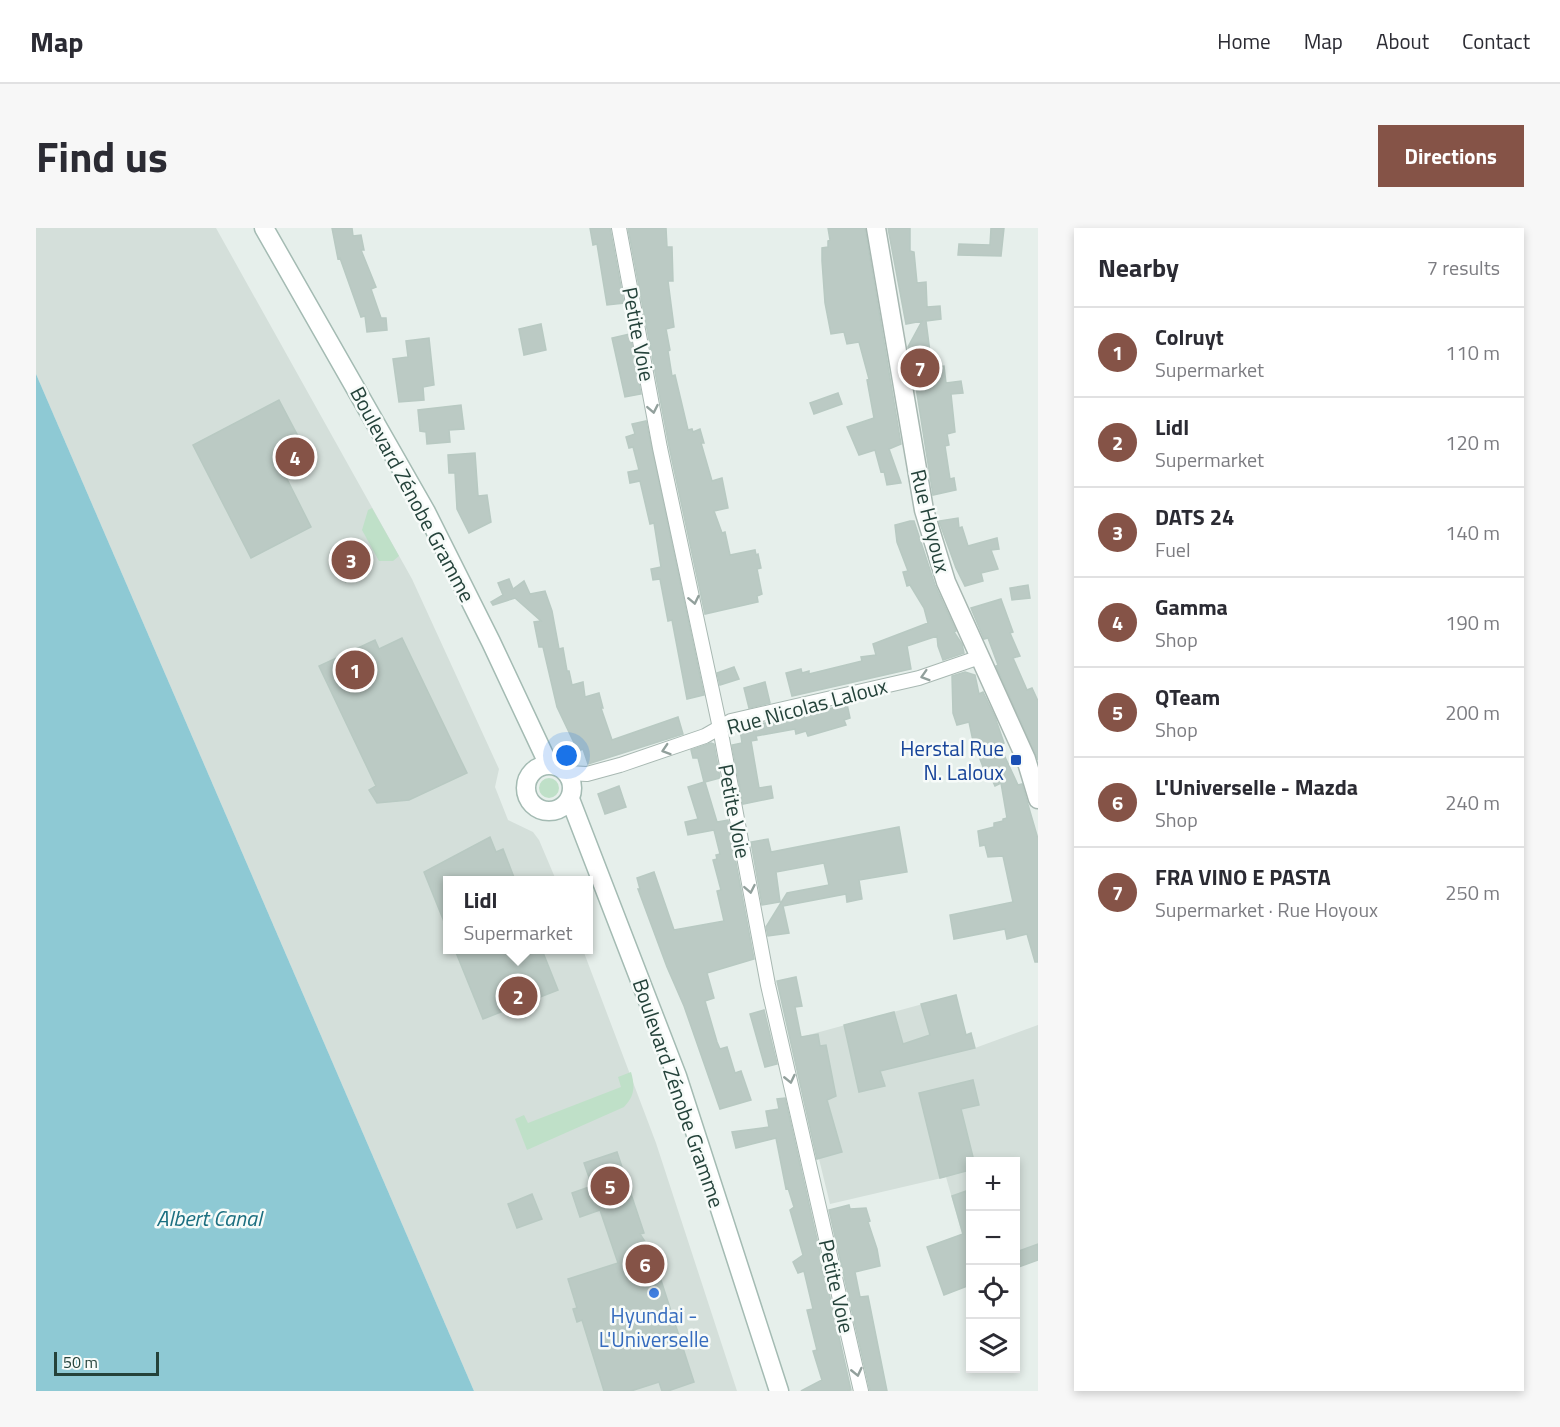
<!DOCTYPE html>
<meta charset="utf-8">
<style>
body{margin:0;font-family:"Titillium Web",sans-serif;background:#f7f7f7;color:#2b2b33}
.controls{position:absolute;right:18px;bottom:18px;display:grid;overflow:hidden;border-radius:0px;box-shadow:0 3px 9px #0003}
.controls button{width:54px;height:54px;display:grid;place-items:center;padding:0;border:0;border-bottom:2px solid #e1e1e2;background:#fff;color:#2b2b33;font:30px sans-serif}
.scale{position:absolute;left:18px;bottom:15px;width:105px;box-sizing:border-box;padding-left:6px;border:3px solid #24423a;border-top:0;font-size:16px;line-height:21px;white-space:nowrap;color:#24423a;-webkit-text-stroke:4px #f7fbf9;paint-order:stroke}
.you{position:absolute;left:531px;top:528px;width:21px;height:21px;margin:-15px;border:4px solid #fff;border-radius:50%;background:#1a73e8;box-shadow:0 0 0 9px #1a73e833}
.badge{display:grid;place-items:center;width:39px;height:39px;border-radius:50%;background:#855347;color:#fff;font-size:20px;font-weight:700}
.pin{position:absolute;translate:-50% -50%;border:3px solid #fff;box-shadow:0 2px 6px #0006}
.popup{position:absolute;left:407px;top:648px;width:150px;height:78px;box-sizing:border-box;display:grid;place-content:center;border-radius:0px;background:#fff;filter:drop-shadow(0 2px 4px #0005);font-size:20px;white-space:nowrap;color:#7c7c81}
.popup b{font-size:22px;color:#2b2b33}
.popup::after{content:'';position:absolute;left:50%;top:100%;margin-left:-12px;border:12px solid transparent;border-top-color:#fff}
.list{margin:0;padding:0;list-style:none}
h2{display:flex;justify-content:space-between;align-items:center;height:78px;margin:0;padding:0 24px;font-size:26px}
h2 small{font-size:20px;font-weight:400;color:#7c7c81}
.list li{display:grid;grid-template-columns:39px 1fr auto;gap:18px;align-items:center;box-sizing:border-box;height:90px;padding:0 24px;border-top:2px solid #e1e1e2}
.list b{display:block;font-size:22px;white-space:nowrap}
.list p{margin:0;font-size:20px;white-space:nowrap;color:#7c7c81}
.list em{font-size:20px;font-style:normal;color:#7c7c81}
.icon{flex:none;width:33px;height:33px;fill:none;stroke:currentColor;stroke-width:2;stroke-linecap:round;stroke-linejoin:round}
.map{position:relative;flex:none;width:1002px;height:1163px;overflow:hidden;border-radius:0px}
header{display:flex;align-items:center;gap:36px;box-sizing:border-box;height:84px;padding:0 30px;background:#fff;border-bottom:2px solid #e1e1e2}
header strong{font-size:28px}
nav{display:flex;gap:33px;margin-inline-start:auto;font-size:21px}
.intro{display:flex;align-items:center;justify-content:space-between;box-sizing:border-box;height:144px;padding:0 36px}
h1{margin:0;font-size:42px}
.button{padding:15px 27px;border-radius:0px;background:#855347;color:#fff;font-size:21px;font-weight:700}
main{display:flex;gap:36px;padding:0 36px}
aside{flex:1;background:#fff;border-radius:0px;box-shadow:0 3px 9px #0003}
.map>svg:first-child{display:block}
.built{fill:#d4dfda}
.green{fill:#bfe0c8}
.water{fill:#8ec9d4}
.building{fill:#bbcac4;stroke:#b8c9c2;stroke-width:1.5}
.lines{fill:none;stroke-linecap:round;stroke-linejoin:round}
.minor-casing{stroke:#a8b8b2;stroke-width:16}
.tertiary-casing{stroke:#a8b8b2;stroke-width:21}
.secondary-casing{stroke:#a4bbb3;stroke-width:21}
.minor{stroke:#fff;stroke-width:14}
.tertiary{stroke:#fff;stroke-width:18}
.secondary{stroke:#fff;stroke-width:18}
.oneway{stroke:#92a09c}
.transit-dot{fill:#1a4fb4;stroke:#f7fbf9;stroke-width:2}
.shop-dot{fill:#3f7fe0;stroke:#f7fbf9;stroke-width:2}
.labels{text-anchor:middle;dominant-baseline:central;stroke-width:5;stroke-linejoin:round;paint-order:stroke}
.street-label{font-size:21px;fill:#24423a;stroke:#f7fbf9}
.transit-label{font-size:21px;fill:#164399;stroke:#f7fbf9;text-anchor:end}
.shop-label{font-size:21px;fill:#366cbe;stroke:#f7fbf9}
.water-label{font-size:22px;font-style:italic;fill:#1c6f80;stroke:#f7fbf9}
</style>
<header>
<strong>Map</strong>
<nav><a>Home</a><a>Map</a><a>About</a><a>Contact</a></nav>
</header>
<div class="intro"><h1>Find us</h1><a class="button">Directions</a></div>
<main>
<div class="map">
<svg width="1002" height="1163" viewBox="0 0 1002 1163">
<rect width="100%" height="100%" fill="#e6efeb"/>
<path class="built" d="M 0,0 L 180,0 L 376,351 L 463,541 L 459,559 L 472,592 L 497,604 L 503,612 L 520,652 L 412,652 L 412,722 L 547,722 L 620,915 L 701,1163 L 438,1163 L 0,146 Z
M 920,767 L 930,807 L 935,805 L 939,820 L 1002,797 L 1002,1031 L 980,1040 L 980,934 L 934,934 L 934,1057 L 908,1067 L 891,1019 L 926,1006 L 910,949 L 794,976 L 754,812 Z"/>
<path class="green" d="M 336,280 L 363,328 L 357,333 L 343,333 L 326,302 L 332,282 Z
M503 560a10 10 0 1 1 20 0a10 10 0 1 1-20 0Z
M 595,844 C 599,858 599,868 588,879 L 491,922 L 479,891 L 488,887 L 492,895 L 585,859 L 582,849 Z"/>
<path class="water" d="M 0,146 L 438,1163 L 0,1163 Z"/>
<path class="building" d="M 296,0 L 316,0 L 317,8 L 325,7 L 328,22 L 325,22 L 340,59 L 335,61 L 345,90 L 350,90 L 351,102 L 331,104 L 329,88 L 325,89 L 304,30 L 302,31 Z
M 554,0 L 574,0 L 588,75 L 571,77 L 561,16 L 557,17 Z
M 592,0 L 630,0 L 631,19 L 636,19 L 637,53 L 632,53 L 638,99 L 630,101 L 634,122 L 632,123 L 636,148 L 639,147 L 652,202 L 656,201 L 657,204 L 664,201 L 668,215 L 665,215 L 676,253 L 686,250 L 692,280 L 678,283 L 686,305 L 689,304 L 694,327 L 719,322 L 720,327 L 722,326 L 725,340 L 721,341 L 726,366 L 721,368 L 722,374 L 669,386 L 633,218 Z
M 792,0 L 829,0 L 865,216 L 853,221 L 865,255 L 851,257 L 848,243 L 845,244 L 839,222 L 823,227 L 811,199 L 838,190 L 831,152 L 833,151 L 823,114 L 811,116 L 808,104 L 795,106 L 789,75 L 786,33 L 786,20 L 792,19 L 792,13 L 794,12 Z
M 852,0 L 874,0 L 874,23 L 878,24 L 881,55 L 890,54 L 891,79 L 904,78 L 905,91 L 890,93 L 895,132 L 900,131 L 901,139 L 908,138 L 910,155 L 925,153 L 927,165 L 915,166 L 919,204 L 911,206 L 913,217 L 909,218 L 914,251 L 918,250 L 920,262 L 897,267 L 876,134 L 874,132 L 872,119 L 886,93 L 870,96 Z
M 955,0 L 968,0 L 965,28 L 922,27 L 923,16 L 954,17 Z
M 505,96 L 510,122 L 488,127 L 483,101 Z
M 594,106 L 605,166 L 589,169 L 576,110 Z
M 393,110 L 398,157 L 387,159 L 388,172 L 363,174 L 357,131 L 372,129 L 370,113 Z
M 802,165 L 806,176 L 778,186 L 774,175 Z
M 243,172 L 273,229 L 247,243 L 275,299 L 215,330 L 157,217 Z
M 425,177 L 428,201 L 413,202 L 414,214 L 391,216 L 390,204 L 384,203 L 382,182 Z
M 610,193 L 668,467 L 651,471 L 636,392 L 632,393 L 624,351 L 617,352 L 615,341 L 625,339 L 618,295 L 614,296 L 604,253 L 594,255 L 592,244 L 603,242 L 597,219 L 593,220 L 590,209 L 599,206 L 596,196 Z
M 439,225 L 442,268 L 451,267 L 455,294 L 433,305 L 421,281 L 419,245 L 413,245 L 412,227 Z
M 922,290 L 923,300 L 926,299 L 932,318 L 961,310 L 963,321 L 955,322 L 962,341 L 945,345 L 947,353 L 929,358 L 920,340 L 903,293 Z
M 874,293 L 878,293 L 899,357 L 920,403 L 918,404 L 926,416 L 928,425 L 907,432 L 902,418 L 901,408 L 871,418 L 875,441 L 756,468 L 750,445 L 765,441 L 766,445 L 773,443 L 773,446 L 826,433 L 825,429 L 840,427 L 837,416 L 892,395 L 888,380 L 874,357 L 871,358 L 867,344 L 872,343 L 861,314 L 859,297 Z
M 319,311 L 335,340 L 310,354 L 294,325 Z
M 473,351 L 477,361 L 488,353 L 494,366 L 509,363 L 516,383 L 523,421 L 527,420 L 531,443 L 533,443 L 536,457 L 547,454 L 549,469 L 563,465 L 567,480 L 565,480 L 576,512 L 642,489 L 647,506 L 552,536 L 547,521 L 542,523 L 521,479 L 507,419 L 503,419 L 498,394 L 505,393 L 479,370 L 457,377 L 455,374 L 467,367 L 462,355 Z
M 992,357 L 994,370 L 976,372 L 974,360 Z
M 965,371 L 977,404 L 974,405 L 984,428 L 977,430 L 991,462 L 996,460 L 1002,473 L 1002,532 L 960,438 L 962,437 L 952,410 L 948,411 L 935,380 Z
M 366,410 L 431,545 L 373,572 L 341,575 L 333,562 L 340,558 L 283,438 L 339,412 L 343,421 Z
M 698,439 L 703,451 L 684,457 L 681,445 Z
M 929,444 L 939,447 L 943,466 L 947,464 L 959,489 L 968,515 L 965,516 L 969,529 L 982,557 L 986,556 L 1002,611 L 1002,734 L 999,734 L 991,706 L 971,711 L 969,701 L 918,711 L 914,687 L 977,674 L 967,628 L 952,629 L 949,617 L 944,618 L 942,603 L 958,599 L 958,595 L 967,593 L 967,591 L 971,590 L 965,555 L 959,558 L 952,543 L 949,544 L 937,513 L 933,494 L 921,497 L 917,485 L 916,448 Z
M 729,454 L 734,475 L 713,480 L 708,460 Z
M 811,476 L 814,490 L 808,492 L 810,497 L 772,508 L 770,503 L 760,506 L 759,501 L 720,508 L 721,512 L 715,513 L 723,560 L 735,558 L 737,570 L 707,576 L 696,517 L 706,515 L 704,502 L 718,499 L 718,497 L 767,488 Z
M 675,515 L 678,516 L 684,550 L 669,554 L 681,594 L 692,592 L 718,731 L 671,745 L 678,770 L 669,773 L 681,814 L 684,821 L 691,819 L 699,845 L 705,843 L 715,872 L 684,881 L 648,778 L 631,739 L 602,661 L 604,661 L 601,650 L 618,644 L 638,702 L 688,693 L 681,663 L 685,662 L 677,632 L 681,631 L 680,627 L 684,626 L 678,602 L 652,607 L 649,594 L 662,591 L 652,559 L 668,554 L 662,530 L 657,530 L 655,522 Z
M 583,558 L 590,579 L 569,586 L 562,566 Z
M 863,599 L 871,644 L 823,652 L 826,671 L 811,674 L 810,666 L 747,678 L 753,705 L 732,708 L 730,699 L 751,665 L 793,657 L 788,635 L 740,644 L 744,674 L 726,677 L 715,614 L 732,611 L 735,624 Z
M 454,609 L 460,624 L 467,621 L 479,652 L 411,652 L 411,701 L 388,644 Z
M 419,722 L 506,722 L 522,762 L 447,791 Z
M 760,749 L 766,778 L 759,779 L 765,809 L 782,806 L 784,818 L 790,817 L 800,868 L 791,872 L 806,924 L 781,931 L 741,753 Z
M 920,767 L 930,807 L 935,805 L 939,820 L 844,843 L 849,858 L 823,864 L 808,797 L 858,784 L 867,816 L 894,807 L 885,776 Z
M 728,782 L 741,836 L 729,839 L 714,786 Z
M 937,852 L 943,877 L 925,881 L 938,933 L 934,933 L 934,942 L 904,950 L 883,865 Z
M 749,870 L 815,1162 L 810,1163 L 765,1163 L 786,1152 L 777,1123 L 781,1122 L 771,1082 L 777,1081 L 768,1043 L 762,1045 L 757,1034 L 767,1027 L 754,982 L 758,979 L 752,960 L 750,961 L 740,910 L 700,920 L 696,904 L 733,899 L 730,883 L 743,881 L 741,871 Z
M 581,924 L 608,1005 L 604,1006 L 621,1032 L 623,1046 L 658,1154 L 632,1163 L 626,1163 L 623,1154 L 595,1163 L 568,1163 L 546,1092 L 541,1094 L 537,1081 L 541,1080 L 532,1051 L 582,1035 L 564,982 L 544,989 L 536,965 L 556,958 L 548,935 Z
M 930,963 L 931,969 L 934,968 L 934,1057 L 908,1067 L 891,1019 L 927,1006 L 916,968 Z
M 496,966 L 506,991 L 481,1000 L 472,976 Z
M 813,977 L 814,981 L 830,980 L 834,993 L 832,994 L 841,1021 L 844,1038 L 819,1044 L 824,1069 L 832,1068 L 851,1163 L 834,1163 L 793,982 Z
M 1002,1016 L 1002,1032 L 980,1040 L 980,1024 Z"/>
<g class="lines">
<g class="minor-casing">
<path id="minor" d="M 583,0 L 624,220 L 684,500 L 732,757 L 825,1163
M 531,545 L 551,546 L 584,537 L 669,508 L 695,493 L 883,450 L 944,429"/>
</g>
<g class="tertiary-casing">
<path id="tertiary" d="M 840,0 L 888,282 L 910,354 L 990,531 L 1002,571"/>
</g>
<g class="secondary-casing">
<path id="secondary" d="M 228,0 L 390,284 L 455,414 L 509,529 L 515,537
M490 560a23 23 0 1 1 46 0a23 23 0 1 1-46 0Z
M 534,571 L 641,848 L 743,1163"/>
</g>
<use href="#minor" class="minor"/>
<use href="#tertiary" class="tertiary"/>
<use href="#secondary" class="secondary"/>
</g>
<defs><path id="oneway-chevron" d="M-2-3.5L2.5 0L-2 3.5" fill="none" stroke-width="1.6" stroke-linecap="round" stroke-linejoin="round" transform="scale(1.5)"/></defs>
<g class="oneway">
<use href="#oneway-chevron" transform="translate(617 181) rotate(79)"/>
<use href="#oneway-chevron" transform="translate(658 372) rotate(78)"/>
<use href="#oneway-chevron" transform="translate(889 448) rotate(163)"/>
<use href="#oneway-chevron" transform="translate(630 522) rotate(162)"/>
<use href="#oneway-chevron" transform="translate(714 661) rotate(79)"/>
<use href="#oneway-chevron" transform="translate(754 851) rotate(77)"/>
<use href="#oneway-chevron" transform="translate(821 1144) rotate(77)"/>
</g>
<rect class="transit-dot" x="974" y="526" width="12" height="12" rx="3"/>
<circle class="shop-dot" cx="618" cy="1065" r="6"/>
<g class="labels">
<g class="street-label">
<text transform="translate(603 106) rotate(79)">Petite Voie</text>
<text transform="translate(377 266) rotate(62)">Boulevard Zénobe Gramme</text>
<text transform="translate(895 293) rotate(76)">Rue Hoyoux</text>
<text transform="translate(771 478) rotate(-15)">Rue Nicolas Laloux</text>
<text transform="translate(699 583) rotate(79)">Petite Voie</text>
<text transform="translate(643 865) rotate(71)">Boulevard Zénobe Gramme</text>
<text transform="translate(801 1058) rotate(77)">Petite Voie</text>
</g>
<g class="transit-label">
<text x="968" y="520">Herstal Rue<tspan x="968" dy="24">N. Laloux</tspan></text>
</g>
<g class="shop-label">
<text x="618" y="1087">Hyundai -<tspan x="618" dy="24">L'Universelle</tspan></text>
</g>
<g class="water-label">
<text x="173" y="990">Albert Canal</text>
</g>
</g>
</svg>
<div class="controls">
<button>+</button>
<button>−</button>
<button><svg class="icon" aria-label="locate" viewBox="0 0 24 24"><circle cx="12" cy="12" r="6"/><path d="M12 2v4M12 18v4M2 12h4M18 12h4"/></svg></button>
<button><svg class="icon" aria-label="layers" viewBox="0 0 24 24"><path d="M12 4l9 5-9 5-9-5zM3 14l9 5 9-5"/></svg></button>
</div>
<div class="scale">50 m</div>
<div class="you"></div>
<div class="pin badge" style="left:319px;top:442px">1</div>
<div class="pin badge" style="left:482px;top:768px">2</div>
<div class="popup"><b>Lidl</b>Supermarket</div>
<div class="pin badge" style="left:315px;top:332px">3</div>
<div class="pin badge" style="left:259px;top:229px">4</div>
<div class="pin badge" style="left:574px;top:958px">5</div>
<div class="pin badge" style="left:609px;top:1036px">6</div>
<div class="pin badge" style="left:884px;top:140px">7</div>
</div>
<aside>
<h2>Nearby<small>7 results</small></h2>
<ul class="list">
<li><span class="badge">1</span><div><b>Colruyt</b><p>Supermarket</p></div><em>110 m</em></li>
<li><span class="badge">2</span><div><b>Lidl</b><p>Supermarket</p></div><em>120 m</em></li>
<li><span class="badge">3</span><div><b>DATS 24</b><p>Fuel</p></div><em>140 m</em></li>
<li><span class="badge">4</span><div><b>Gamma</b><p>Shop</p></div><em>190 m</em></li>
<li><span class="badge">5</span><div><b>QTeam</b><p>Shop</p></div><em>200 m</em></li>
<li><span class="badge">6</span><div><b>L'Universelle - Mazda</b><p>Shop</p></div><em>240 m</em></li>
<li><span class="badge">7</span><div><b>FRA VINO E PASTA</b><p>Supermarket · Rue Hoyoux</p></div><em>250 m</em></li>
</ul>
</aside>
</main>
